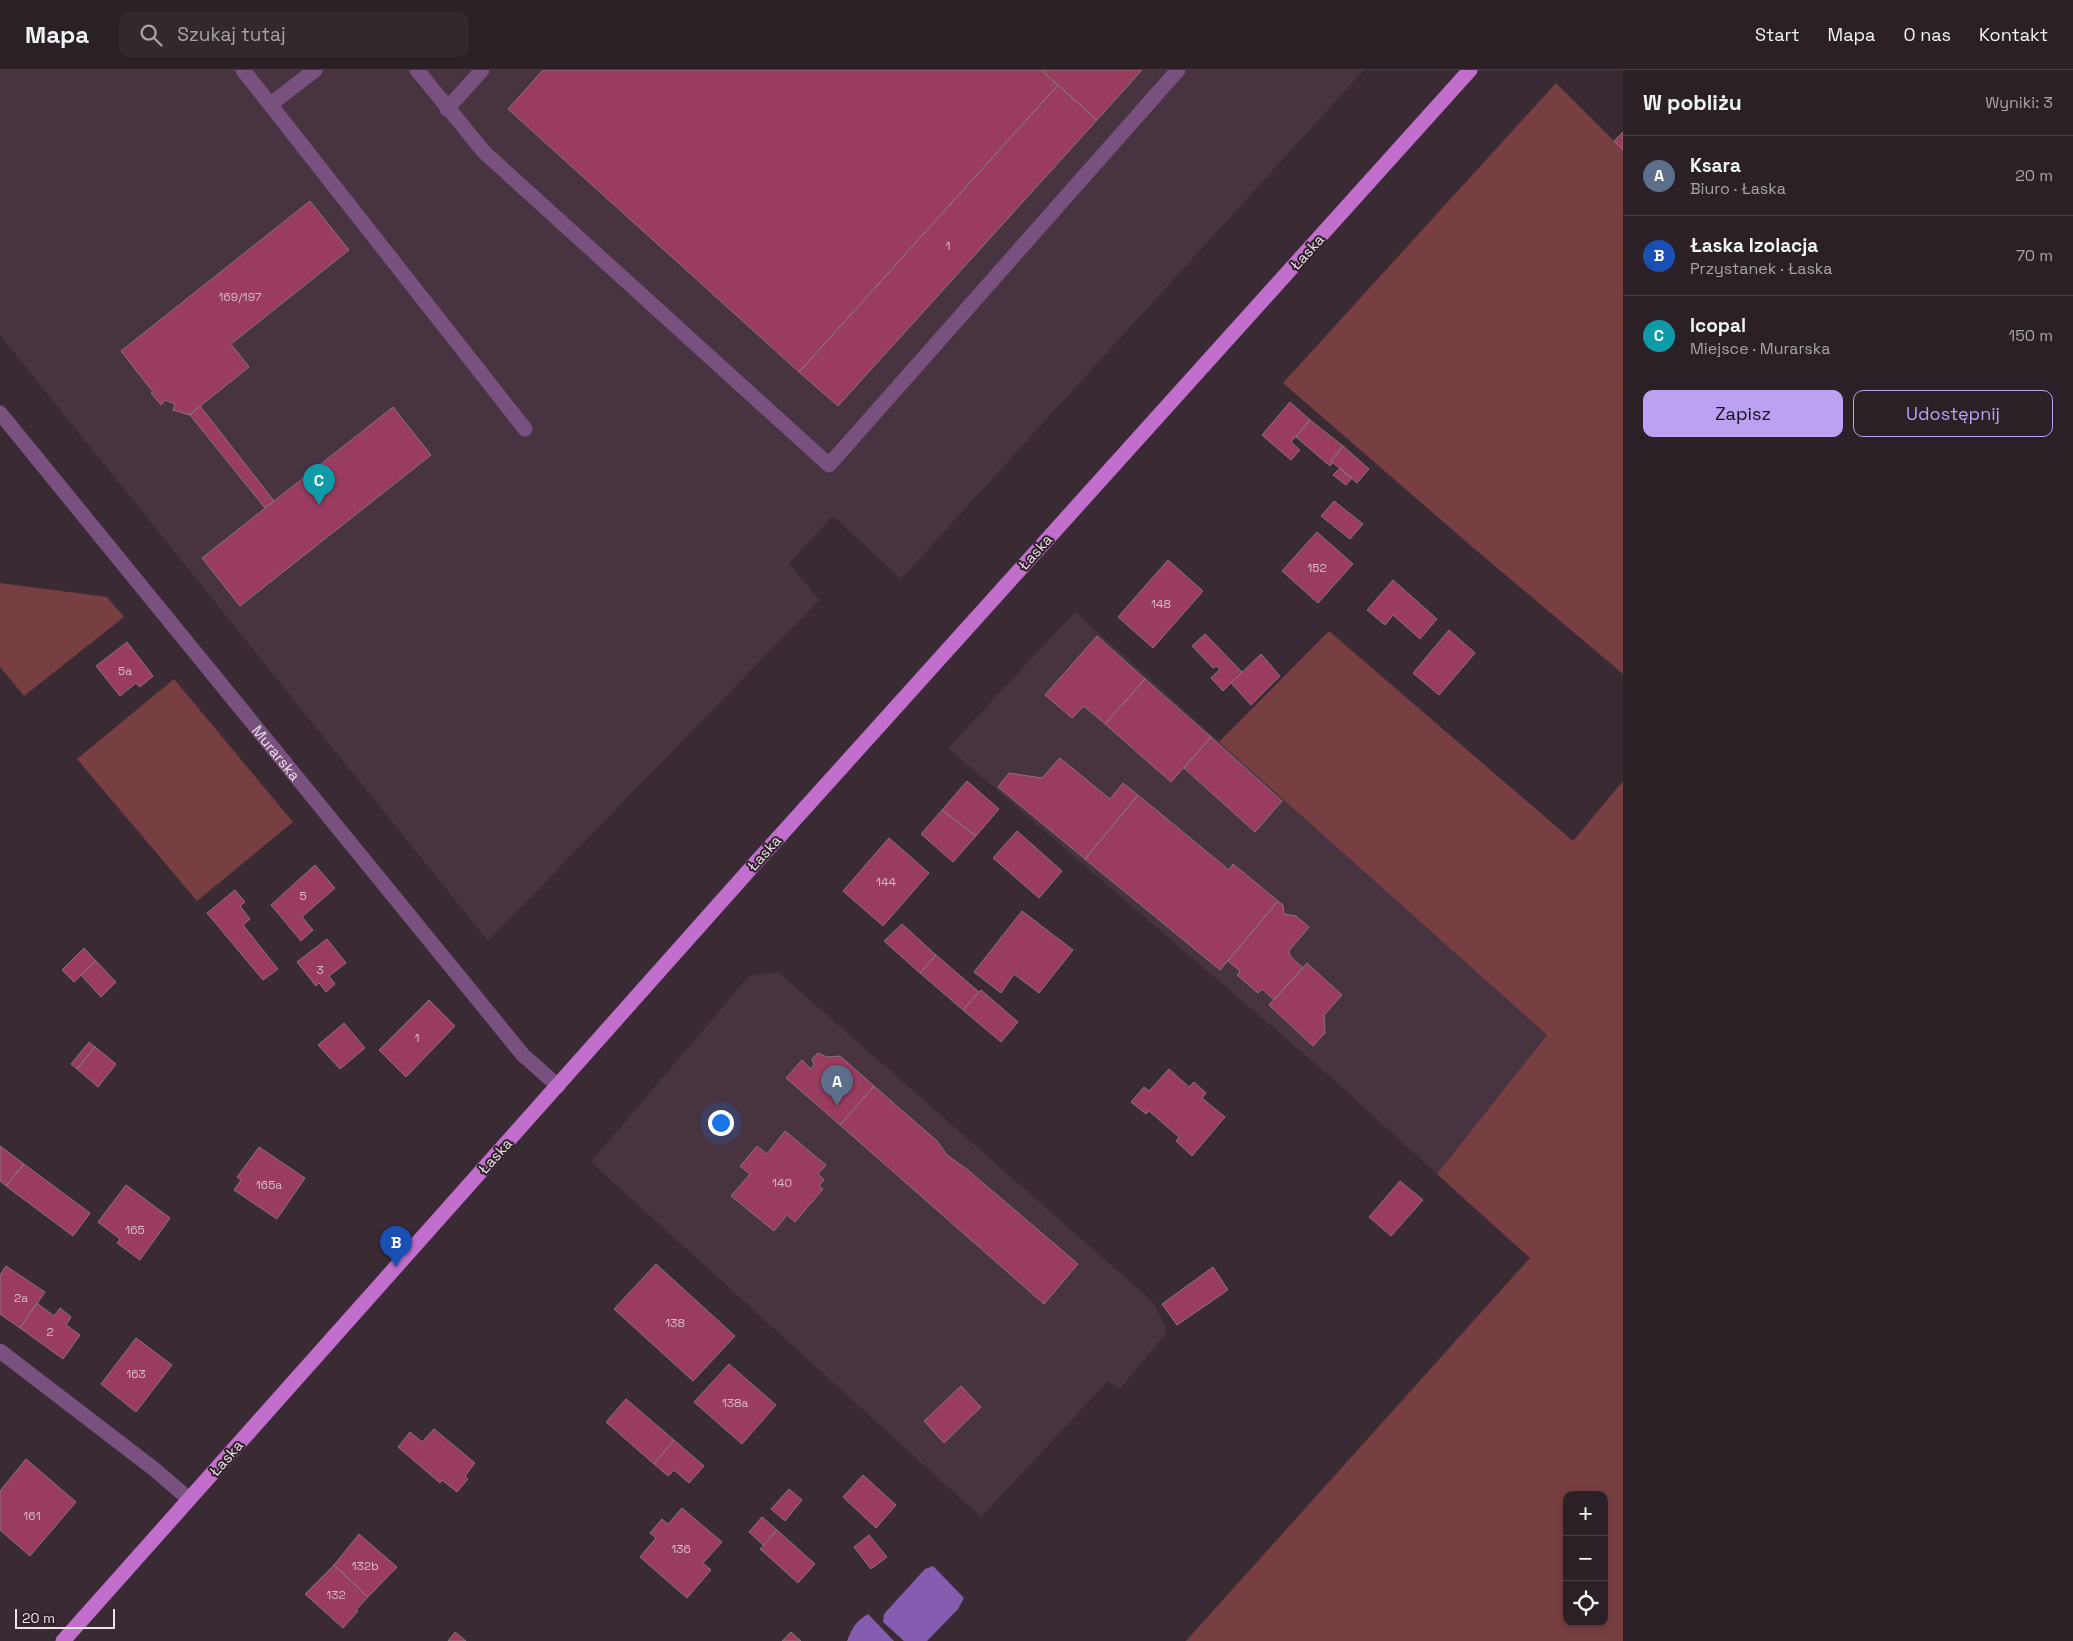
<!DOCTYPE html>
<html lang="pl">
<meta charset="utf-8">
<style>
body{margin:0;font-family:"Space Grotesk",sans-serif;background:#34282f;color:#f1f3f6}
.controls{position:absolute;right:15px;bottom:15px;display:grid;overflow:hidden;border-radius:10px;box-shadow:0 2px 8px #0003}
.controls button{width:45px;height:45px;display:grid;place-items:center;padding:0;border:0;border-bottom:1px solid #483e44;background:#2c2027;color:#f1f3f6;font:25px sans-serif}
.scale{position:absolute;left:15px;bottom:12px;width:100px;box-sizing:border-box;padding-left:5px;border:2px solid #ece2e8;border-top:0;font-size:14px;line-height:18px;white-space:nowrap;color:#ece2e8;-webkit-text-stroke:4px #30202a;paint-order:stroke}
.you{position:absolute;left:720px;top:1052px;width:18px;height:18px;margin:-12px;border:4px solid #fff;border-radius:50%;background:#1a73e8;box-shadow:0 0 0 8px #1a73e833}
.badge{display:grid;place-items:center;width:32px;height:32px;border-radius:50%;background:#bca0f2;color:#fff;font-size:16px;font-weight:700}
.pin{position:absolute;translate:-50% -41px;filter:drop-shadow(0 1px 2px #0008)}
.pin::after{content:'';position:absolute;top:26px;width:18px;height:15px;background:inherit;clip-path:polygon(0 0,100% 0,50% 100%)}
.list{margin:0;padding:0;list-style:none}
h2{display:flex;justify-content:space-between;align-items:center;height:65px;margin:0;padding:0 20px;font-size:21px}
h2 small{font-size:16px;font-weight:400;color:#a6a3a7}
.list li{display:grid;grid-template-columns:32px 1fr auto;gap:15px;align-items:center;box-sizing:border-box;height:80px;padding:0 20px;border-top:1px solid #483e44}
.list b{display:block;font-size:19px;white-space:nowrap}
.list p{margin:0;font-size:16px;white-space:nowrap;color:#a6a3a7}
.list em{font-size:16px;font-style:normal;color:#a6a3a7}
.actions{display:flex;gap:10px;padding:15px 20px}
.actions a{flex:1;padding:11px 0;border:1px solid #bca0f2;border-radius:10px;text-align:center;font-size:18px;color:#bca0f2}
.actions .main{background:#bca0f2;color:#111}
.icon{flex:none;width:28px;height:28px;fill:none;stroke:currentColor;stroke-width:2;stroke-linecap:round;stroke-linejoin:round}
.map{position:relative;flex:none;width:1623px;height:1571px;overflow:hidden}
header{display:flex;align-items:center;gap:30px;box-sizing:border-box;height:70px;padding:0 25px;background:#2c2027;border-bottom:1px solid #483e44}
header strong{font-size:24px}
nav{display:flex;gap:28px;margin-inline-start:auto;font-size:18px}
.search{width:350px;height:45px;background:#34282f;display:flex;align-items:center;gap:12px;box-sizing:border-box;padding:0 18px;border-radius:10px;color:#a6a3a7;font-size:19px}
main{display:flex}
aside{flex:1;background:#2c2027}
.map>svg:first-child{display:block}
.built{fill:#483340}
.green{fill:#773f42;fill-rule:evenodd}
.water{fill:#845db0}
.building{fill:#993c60;stroke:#89747a}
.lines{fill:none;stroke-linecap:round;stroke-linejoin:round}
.minor{stroke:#79517f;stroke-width:15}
.major{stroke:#c16ecd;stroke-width:15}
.labels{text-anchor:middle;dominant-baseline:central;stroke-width:4;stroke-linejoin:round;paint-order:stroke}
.number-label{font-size:12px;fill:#d7b8c6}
.street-label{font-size:15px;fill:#ece2e8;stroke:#30202a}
</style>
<header>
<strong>Mapa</strong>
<div class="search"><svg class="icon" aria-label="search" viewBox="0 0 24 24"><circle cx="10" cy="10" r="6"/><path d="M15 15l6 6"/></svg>Szukaj tutaj</div>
<nav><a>Start</a><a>Mapa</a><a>O nas</a><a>Kontakt</a></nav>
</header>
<main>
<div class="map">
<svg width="1623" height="1571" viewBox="0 0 1623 1571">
<rect width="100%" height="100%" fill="#3a2a34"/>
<path class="built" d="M 0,0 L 1364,0 L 901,509 L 833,446 L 789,493 L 819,530 L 488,871 L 0,265 Z
M 1075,542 L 1547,965 L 1437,1104 L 1334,1010 L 948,678 Z
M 778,902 L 1154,1233 L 1167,1262 L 1120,1319 L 1108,1311 L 981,1447 L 591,1092 L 749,906 Z"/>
<path class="green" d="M 1556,13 L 1623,80 L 1623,604 L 1470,475 L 1283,313 Z
M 0,513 L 107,527 L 124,547 L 24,626 L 0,597 Z
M 1329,561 L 1573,771 L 1623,711 L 1623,1571 L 1186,1571 L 1530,1188 L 1437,1104 L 1547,965 L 1219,672 ZM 1567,1425 L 1604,1425 L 1604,1552 L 1567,1552 Z
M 174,609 L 293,752 L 197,831 L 77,689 Z"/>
<path class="water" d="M 933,1496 L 964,1528 L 958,1539 L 927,1571 L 904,1571 L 883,1552 L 884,1544 L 925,1499 Z
M 868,1544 L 894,1571 L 847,1571 C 852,1558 856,1551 868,1544 Z"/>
<path class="building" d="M 543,0 L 1041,0 L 1058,15 L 799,302 L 508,39 Z
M 1041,0 L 1142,0 L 1097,50 Z
M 1058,15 L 1097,50 L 838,336 L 799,302 Z
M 1623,62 L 1623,80 L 1614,71 Z
M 310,131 L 349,180 L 231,274 L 249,297 L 189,345 L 173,340 L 175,334 L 165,330 L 161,335 L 151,323 L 153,322 L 121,281 Z
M 1290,332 L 1310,350 L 1291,372 L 1300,380 L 1291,390 L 1262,365 Z
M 200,336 L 274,431 L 265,438 L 190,345 Z
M 393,337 L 431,385 L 240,536 L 202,488 Z
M 1310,350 L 1343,376 L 1331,391 L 1333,392 L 1330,396 L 1296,367 Z
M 1343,376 L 1369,399 L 1357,413 L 1331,391 Z
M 1340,398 L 1352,408 L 1346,415 L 1333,405 Z
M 1334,431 L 1363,454 L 1350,469 L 1321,446 Z
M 1317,462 L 1353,494 L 1318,533 L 1282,501 Z
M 1168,490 L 1203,521 L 1153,578 L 1118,547 Z
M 1393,510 L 1437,549 L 1420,569 L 1393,545 L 1385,555 L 1367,540 Z
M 1449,560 L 1475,583 L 1439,625 L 1413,603 Z
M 1205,564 L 1242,602 L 1223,621 L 1211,608 L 1220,599 L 1216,596 L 1213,598 L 1192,576 Z
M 1097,566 L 1145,609 L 1105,654 L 1084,636 L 1072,648 L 1045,625 Z
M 127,572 L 153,606 L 140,617 L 136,613 L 120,626 L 96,596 Z
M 1261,584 L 1280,606 L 1251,635 L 1231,613 Z
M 1145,609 L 1211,667 L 1171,712 L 1105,654 Z
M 1211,667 L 1282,731 L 1255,762 L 1184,698 Z
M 1060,688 L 1110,729 L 1123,713 L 1138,725 L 1085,789 L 998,717 L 1009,703 L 1042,708 Z
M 967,711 L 999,739 L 976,766 L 942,740 Z
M 1138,725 L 1229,800 L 1233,794 L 1278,831 L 1220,900 L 1085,789 Z
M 942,740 L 976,766 L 953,792 L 921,764 Z
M 1017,761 L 1062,801 L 1039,828 L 993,788 Z
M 889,768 L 929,803 L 883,856 L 843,821 Z
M 315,795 L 335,818 L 302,847 L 313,860 L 301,871 L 271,835 Z
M 235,820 L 245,832 L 240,836 L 250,849 L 243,855 L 278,899 L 263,910 L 207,843 Z
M 1278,831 L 1283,835 L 1284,844 L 1296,846 L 1309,857 L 1289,881 L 1290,886 L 1303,898 L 1274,930 L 1262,919 L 1258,923 L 1237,905 L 1240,901 L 1228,891 Z
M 1022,841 L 1073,880 L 1039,923 L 1014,904 L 1001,923 L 974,902 Z
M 902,854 L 936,885 L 920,903 L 884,871 Z
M 327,869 L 346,893 L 329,906 L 335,914 L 326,922 L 319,913 L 316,916 L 297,892 Z
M 84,878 L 96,891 L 74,912 L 62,900 Z
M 936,885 L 979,922 L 963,940 L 920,903 Z
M 96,891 L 116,912 L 101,927 L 81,905 Z
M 1307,893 L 1342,925 L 1324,945 L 1325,963 L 1313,976 L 1269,935 Z
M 981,920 L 1018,952 L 1001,972 L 963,940 Z
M 429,930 L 455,956 L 406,1007 L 379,980 Z
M 344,953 L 365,978 L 340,999 L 318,975 Z
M 89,972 L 95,977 L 77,999 L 71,994 Z
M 95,977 L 116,994 L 98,1017 L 77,999 Z
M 818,983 L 827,987 L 840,986 L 874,1016 L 840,1055 L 786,1008 L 802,990 L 811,999 L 814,995 L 812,989 Z
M 1169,999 L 1189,1017 L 1194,1012 L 1206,1023 L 1202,1028 L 1225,1047 L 1192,1086 L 1176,1071 L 1179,1067 L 1149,1041 L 1146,1044 L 1131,1032 L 1144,1017 L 1149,1021 Z
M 874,1016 L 937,1071 L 947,1085 L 969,1101 L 1078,1194 L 1044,1234 L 840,1055 Z
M 785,1061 L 826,1095 L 818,1104 L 824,1110 L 819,1116 L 823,1119 L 795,1152 L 787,1145 L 774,1161 L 731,1126 L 750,1104 L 740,1096 L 757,1076 L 767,1084 Z
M 0,1076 L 24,1094 L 6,1116 L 0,1111 Z
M 259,1077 L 305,1108 L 277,1149 L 234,1120 L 241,1110 L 237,1107 Z
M 24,1094 L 90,1143 L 73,1166 L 6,1116 Z
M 1400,1111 L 1423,1130 L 1391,1166 L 1369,1147 Z
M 126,1115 L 170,1148 L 140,1190 L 117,1173 L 120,1169 L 98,1152 Z
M 656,1194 L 735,1266 L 693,1311 L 614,1239 Z
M 6,1196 L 45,1222 L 20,1258 L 0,1244 L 0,1205 Z
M 1213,1197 L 1228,1220 L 1177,1255 L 1162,1234 Z
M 37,1233 L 54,1246 L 60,1238 L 71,1247 L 66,1255 L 80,1265 L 63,1289 L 20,1258 Z
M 136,1268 L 172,1295 L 136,1342 L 101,1314 Z
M 729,1294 L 776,1335 L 742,1374 L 694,1332 Z
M 961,1316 L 981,1337 L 944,1373 L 924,1351 Z
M 626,1329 L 674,1370 L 654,1394 L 606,1352 Z
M 434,1359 L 475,1393 L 465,1406 L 468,1409 L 457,1422 L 442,1410 L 440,1413 L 398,1377 L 410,1362 L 422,1372 Z
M 674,1370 L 704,1396 L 689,1413 L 674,1400 L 668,1406 L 654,1394 Z
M 26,1389 L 76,1432 L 30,1486 L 0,1460 L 0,1421 Z
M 863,1405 L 896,1435 L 876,1458 L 843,1427 Z
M 789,1419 L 802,1430 L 785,1451 L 771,1439 Z
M 682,1438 L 722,1472 L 703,1493 L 711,1500 L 687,1528 L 640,1487 L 656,1468 L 650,1463 L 662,1449 L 668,1454 Z
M 762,1447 L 777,1460 L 763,1475 L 749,1462 Z
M 777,1460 L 815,1494 L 798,1513 L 760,1479 Z
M 359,1464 L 397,1497 L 368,1527 L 334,1495 Z
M 869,1465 L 887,1487 L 871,1499 L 854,1477 Z
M 334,1495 L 368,1527 L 356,1540 L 358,1541 L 343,1558 L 305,1524 Z
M 455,1562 L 466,1571 L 448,1571 Z
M 791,1562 L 801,1571 L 782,1571 Z"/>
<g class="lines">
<g class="minor">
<path d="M 243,0 L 525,359"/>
<path d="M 417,0 L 484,82 L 829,395 L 1178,0"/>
<path d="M 271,34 L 315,0"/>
<path d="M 447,39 L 482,0"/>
<path id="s1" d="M 0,343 L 523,985 L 558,1016"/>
<path d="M 0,1281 L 154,1399 L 189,1429"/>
</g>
<path class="major" d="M 63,1571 L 751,798 L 1470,0"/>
</g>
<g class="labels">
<g class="number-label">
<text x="948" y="176">1</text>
<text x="240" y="227">169/197</text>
<text x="1317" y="498">152</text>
<text x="1161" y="534">148</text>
<text x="125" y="601">5a</text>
<text x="886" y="812">144</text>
<text x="303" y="826">5</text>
<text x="320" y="900">3</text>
<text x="417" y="968">1</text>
<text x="782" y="1113">140</text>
<text x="269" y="1115">165a</text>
<text x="135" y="1160">165</text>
<text x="21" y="1228">2a</text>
<text x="675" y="1253">138</text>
<text x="50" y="1262">2</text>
<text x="136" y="1304">163</text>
<text x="735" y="1333">138a</text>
<text x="32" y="1446">161</text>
<text x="681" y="1479">136</text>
<text x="365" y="1496">132b</text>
<text x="336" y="1525">132</text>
</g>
<g class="street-label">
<text transform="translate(1307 182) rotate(-48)">Łaska</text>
<text transform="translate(1035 482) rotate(-48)">Łaska</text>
<text stroke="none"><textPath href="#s1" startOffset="438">Murarska</textPath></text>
<text transform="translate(764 783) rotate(-48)">Łaska</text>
<text transform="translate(495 1086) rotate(-48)">Łaska</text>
<text transform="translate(226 1388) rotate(-49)">Łaska</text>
</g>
</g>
</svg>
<div class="controls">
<button>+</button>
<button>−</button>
<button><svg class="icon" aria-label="locate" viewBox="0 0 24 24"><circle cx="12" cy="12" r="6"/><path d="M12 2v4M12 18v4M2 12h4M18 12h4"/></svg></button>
</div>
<div class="scale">20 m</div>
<div class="you"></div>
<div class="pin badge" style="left:837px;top:1036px;background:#5c6f8a">A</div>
<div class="pin badge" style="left:396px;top:1197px;background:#1a4fb4">B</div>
<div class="pin badge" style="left:319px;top:435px;background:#0f9aa8">C</div>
</div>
<aside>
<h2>W pobliżu<small>Wyniki: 3</small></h2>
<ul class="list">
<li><span class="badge" style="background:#5c6f8a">A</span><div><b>Ksara</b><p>Biuro · Łaska</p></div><em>20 m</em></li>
<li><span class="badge" style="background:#1a4fb4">B</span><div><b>Łaska Izolacja</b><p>Przystanek · Łaska</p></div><em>70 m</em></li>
<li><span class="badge" style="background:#0f9aa8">C</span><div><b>Icopal</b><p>Miejsce · Murarska</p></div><em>150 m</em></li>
</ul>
<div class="actions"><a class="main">Zapisz</a><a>Udostępnij</a></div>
</aside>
</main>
